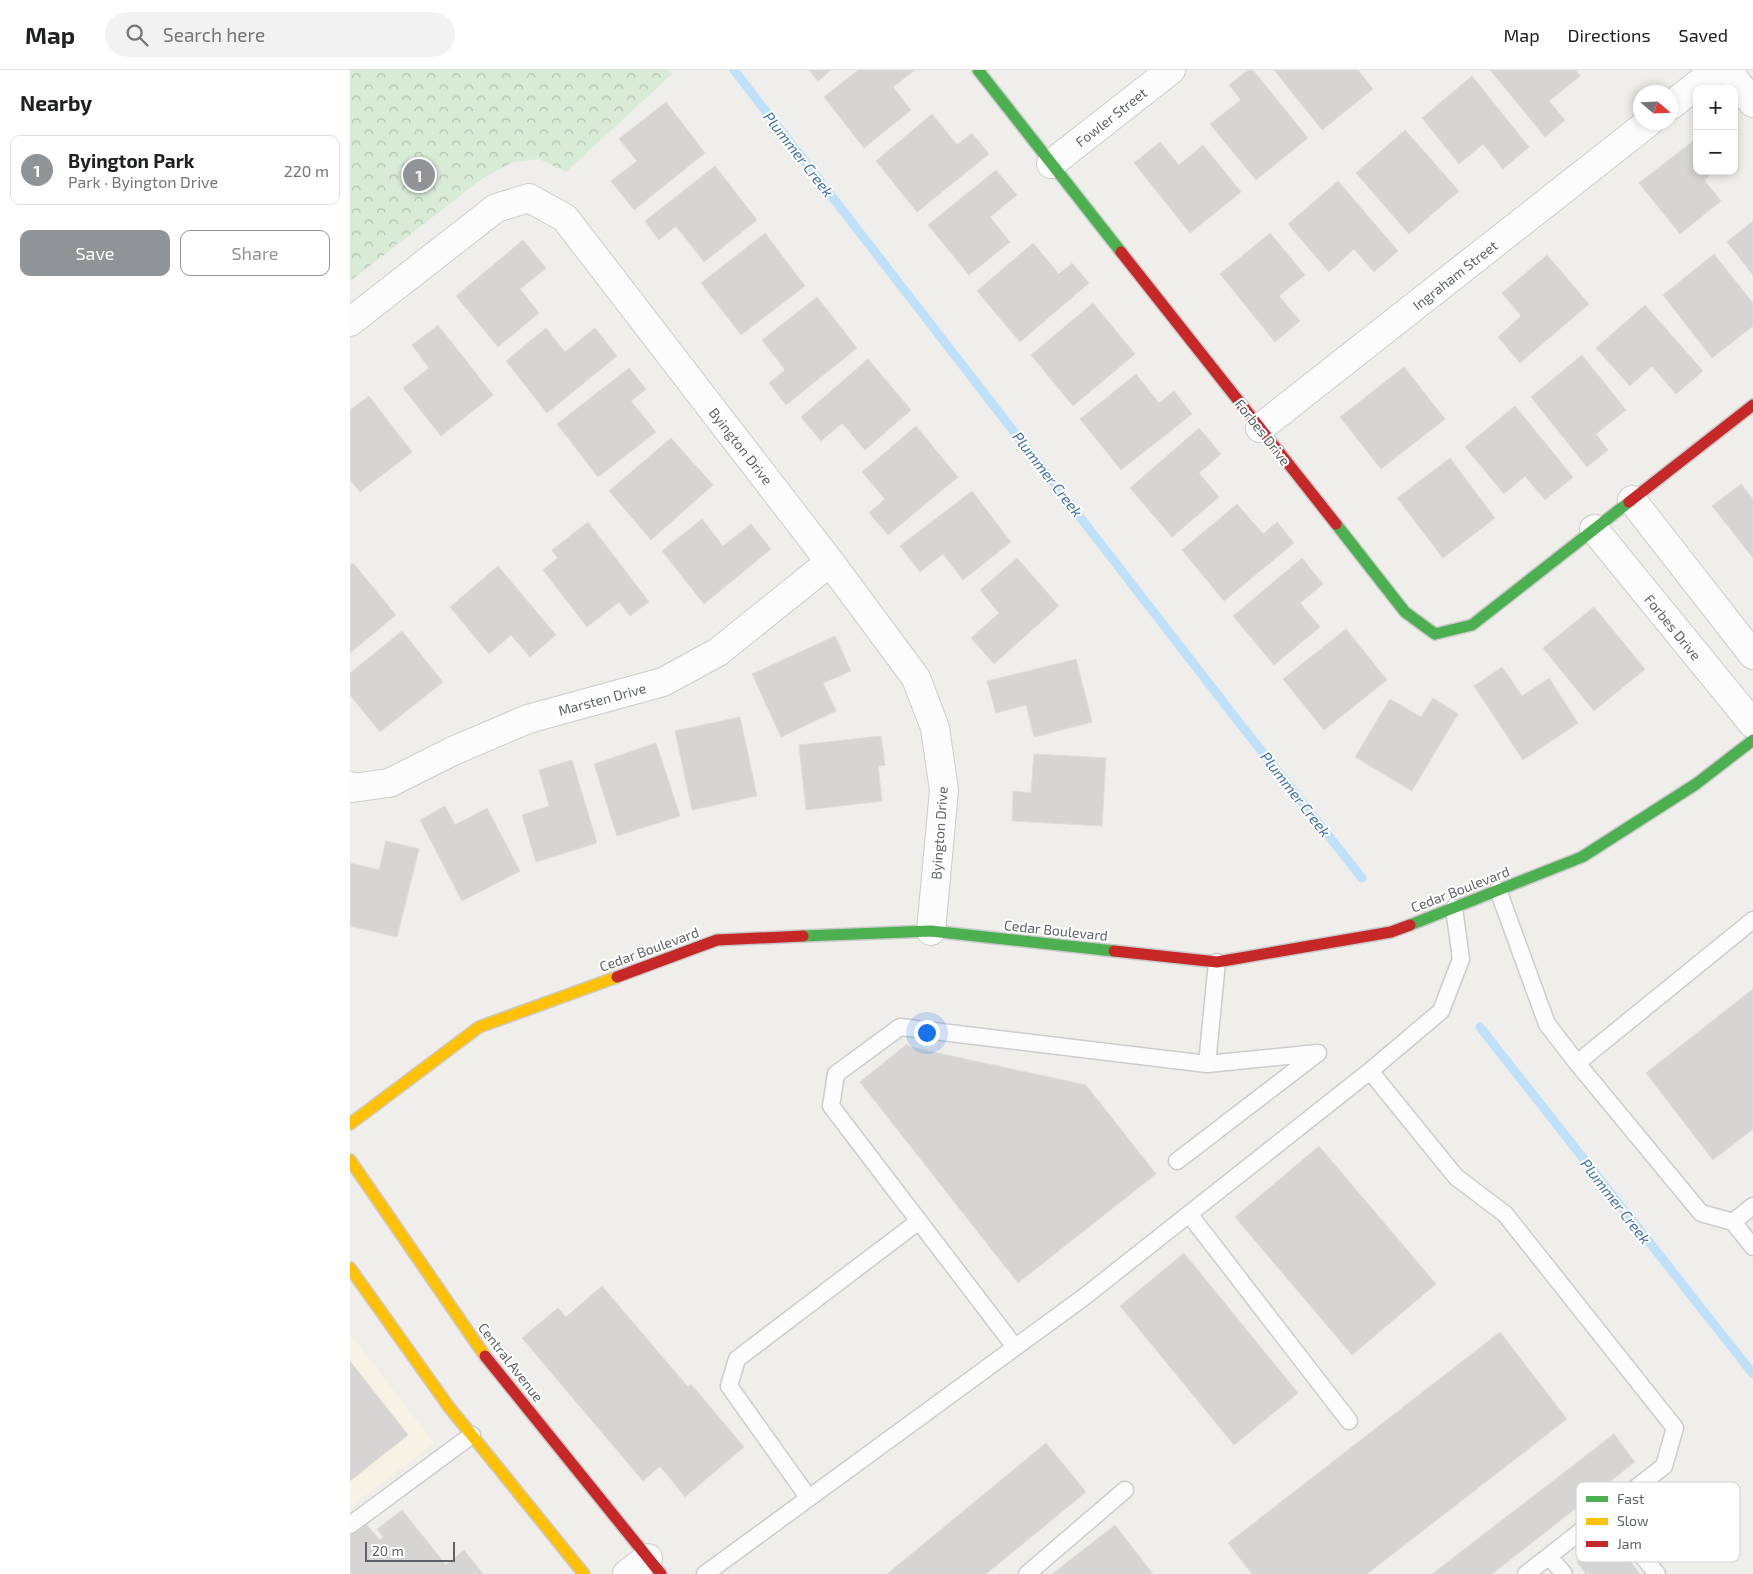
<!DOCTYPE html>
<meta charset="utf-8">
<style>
body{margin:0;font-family:"Exo 2",sans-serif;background:#f2f2f2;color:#202124}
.controls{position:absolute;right:15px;top:15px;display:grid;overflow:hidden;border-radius:10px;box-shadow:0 2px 8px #0003}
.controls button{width:45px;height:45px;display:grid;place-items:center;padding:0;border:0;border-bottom:1px solid #e0e0e0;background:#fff;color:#202124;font:25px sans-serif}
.compass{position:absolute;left:1283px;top:15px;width:45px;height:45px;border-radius:50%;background:#fff;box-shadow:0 2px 8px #0003;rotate:109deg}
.scale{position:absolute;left:15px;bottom:12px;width:90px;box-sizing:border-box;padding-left:5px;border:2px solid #5f6368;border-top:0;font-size:14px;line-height:18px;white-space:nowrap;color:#5f6368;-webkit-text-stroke:4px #fff;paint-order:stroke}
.you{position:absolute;left:576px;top:962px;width:18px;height:18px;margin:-12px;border:4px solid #fff;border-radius:50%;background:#1a73e8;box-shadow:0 0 0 8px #1a73e833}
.badge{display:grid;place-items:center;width:32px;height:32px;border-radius:50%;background:#919496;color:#fff;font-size:16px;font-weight:700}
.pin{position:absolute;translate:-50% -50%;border:2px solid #fff;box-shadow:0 1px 5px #0006}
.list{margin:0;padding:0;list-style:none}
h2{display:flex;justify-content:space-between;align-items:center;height:65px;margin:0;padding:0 20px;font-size:21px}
h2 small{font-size:16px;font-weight:400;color:#757577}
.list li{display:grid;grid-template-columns:32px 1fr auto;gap:15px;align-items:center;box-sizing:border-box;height:70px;margin:0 10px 10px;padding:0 10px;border:1px solid #e0e0e0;border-radius:10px}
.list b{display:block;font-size:19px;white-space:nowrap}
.list p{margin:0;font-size:16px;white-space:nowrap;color:#757577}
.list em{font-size:16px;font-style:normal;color:#757577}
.actions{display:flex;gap:10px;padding:15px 20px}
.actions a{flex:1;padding:11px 0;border:1px solid #919496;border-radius:10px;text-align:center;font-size:18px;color:#919496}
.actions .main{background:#919496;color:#fff}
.icon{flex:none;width:28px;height:28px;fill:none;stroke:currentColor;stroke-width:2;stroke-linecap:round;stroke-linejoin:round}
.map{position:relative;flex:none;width:1403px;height:1504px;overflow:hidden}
header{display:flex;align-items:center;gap:30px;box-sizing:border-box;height:70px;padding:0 25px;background:#fff;border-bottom:1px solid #e0e0e0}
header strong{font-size:24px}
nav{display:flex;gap:28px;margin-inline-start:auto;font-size:18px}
.search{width:350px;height:45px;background:#f2f2f2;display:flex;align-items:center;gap:12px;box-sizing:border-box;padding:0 18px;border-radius:28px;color:#757577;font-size:19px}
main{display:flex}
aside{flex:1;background:#fff}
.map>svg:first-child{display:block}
.commercial{fill:#f7f3e4}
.park{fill:url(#park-crowns)}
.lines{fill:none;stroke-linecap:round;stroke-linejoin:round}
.stream{stroke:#bfe0f9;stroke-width:9}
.building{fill:#d6d5d3;stroke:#deddd9}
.lane-casing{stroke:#cbcccc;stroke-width:19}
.street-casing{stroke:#cbcccc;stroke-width:30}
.fast-casing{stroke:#cacacb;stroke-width:14}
.slow-casing{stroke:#cacacb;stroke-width:14}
.jam-casing{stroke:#cacacb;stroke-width:14}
.lane{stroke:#fdfcfc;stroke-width:16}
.street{stroke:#fdfcfc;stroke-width:28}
.fast{stroke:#4caf50;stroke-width:11}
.slow{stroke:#ffc107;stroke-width:11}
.jam{stroke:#c62828;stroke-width:11}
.labels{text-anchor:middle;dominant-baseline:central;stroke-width:4;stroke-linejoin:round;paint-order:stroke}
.street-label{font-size:14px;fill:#5f6368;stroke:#fff}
.water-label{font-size:15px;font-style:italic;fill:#4174aa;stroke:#fff}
.key{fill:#fff;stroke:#cfd0d2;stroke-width:1}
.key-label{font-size:14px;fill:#5f6368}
</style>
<header>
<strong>Map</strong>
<div class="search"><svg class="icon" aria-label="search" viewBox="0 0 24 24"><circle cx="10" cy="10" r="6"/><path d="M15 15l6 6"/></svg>Search here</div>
<nav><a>Map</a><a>Directions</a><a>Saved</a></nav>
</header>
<main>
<aside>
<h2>Nearby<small></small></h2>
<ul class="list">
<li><span class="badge">1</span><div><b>Byington Park</b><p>Park · Byington Drive</p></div><em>220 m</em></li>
</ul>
<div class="actions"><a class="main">Save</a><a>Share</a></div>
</aside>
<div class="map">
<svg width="1403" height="1504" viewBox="0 0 1403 1504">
<defs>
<pattern id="park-crowns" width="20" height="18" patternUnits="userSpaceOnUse" patternTransform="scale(1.25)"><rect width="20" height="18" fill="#d8ebd6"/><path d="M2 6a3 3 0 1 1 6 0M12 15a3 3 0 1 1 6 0" fill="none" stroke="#b2c2b1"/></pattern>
</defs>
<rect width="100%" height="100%" fill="#efeeea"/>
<path class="commercial" d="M 0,1264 L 84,1373 L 0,1437 Z"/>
<path class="park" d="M 0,0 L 319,0 L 322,4 L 216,102 L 189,89 L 163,92 L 133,108 L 0,211 Z"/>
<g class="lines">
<path class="stream" d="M 384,0 L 884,646 L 1012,808
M 1130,957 L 1403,1304"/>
</g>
<path class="building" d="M 459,0 L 481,0 L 468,11 Z
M 508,0 L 565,0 L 543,17 L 561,40 L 514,78 L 474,27 Z
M 898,0 L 903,0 L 958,68 L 906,110 L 860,54 L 891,30 L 879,15 Z
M 924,0 L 1008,0 L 1023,19 L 972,60 Z
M 1140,0 L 1226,0 L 1230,6 L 1199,31 L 1215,50 L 1195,67 Z
M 1122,6 L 1179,77 L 1153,99 L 1133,74 L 1109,94 L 1072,48 Z
M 316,32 L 355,83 L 284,140 L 261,111 L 287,91 L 269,69 Z
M 582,44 L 607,75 L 622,63 L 639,84 L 567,142 L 526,91 Z
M 1055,60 L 1109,121 L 1059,164 L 1006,103 Z
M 1347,68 L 1347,101 L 1365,101 L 1354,110 L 1371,131 L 1330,164 L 1289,113 Z
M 810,72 L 829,95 L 853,75 L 891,122 L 840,163 L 784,93 Z
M 365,96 L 407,150 L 354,192 L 326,156 L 309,170 L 295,151 Z
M 646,100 L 667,125 L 640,147 L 660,172 L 619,205 L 578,155 Z
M 988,111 L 1048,181 L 1024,202 L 1004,179 L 979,202 L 938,154 Z
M 1403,151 L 1403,205 L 1377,172 Z
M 415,163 L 455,216 L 391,265 L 351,213 Z
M 920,163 L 955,205 L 929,226 L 950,251 L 925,272 L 870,204 Z
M 173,170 L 196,198 L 170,219 L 189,243 L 148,277 L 106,226 Z
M 683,173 L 709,204 L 722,193 L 739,213 L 670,272 L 627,221 Z
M 1364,184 L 1403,233 L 1403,256 L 1362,288 L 1313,225 Z
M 1197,185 L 1239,234 L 1170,293 L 1148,267 L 1171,246 L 1152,223 Z
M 467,227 L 507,278 L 436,335 L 419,313 L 435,300 L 412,270 Z
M 743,233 L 785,284 L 723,336 L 681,285 Z
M 1295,235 L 1353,301 L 1326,324 L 1302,296 L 1280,316 L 1246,278 Z
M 88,255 L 143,325 L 91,366 L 53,318 L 79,298 L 62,275 Z
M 196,258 L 215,282 L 245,258 L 267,286 L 197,343 L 156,291 Z
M 1232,285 L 1276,340 L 1246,364 L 1258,380 L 1237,397 L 1181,327 Z
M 518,289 L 561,340 L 515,380 L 492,353 L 471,371 L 451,347 Z
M 1054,297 L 1095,349 L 1031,399 L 990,347 Z
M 279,298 L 296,319 L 281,331 L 306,362 L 248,407 L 207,354 Z
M 786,304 L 809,333 L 824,321 L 842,344 L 771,400 L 730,349 Z
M 19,326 L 62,382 L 10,422 L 0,410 L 0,340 Z
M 1165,336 L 1223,407 L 1195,430 L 1175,406 L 1154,424 L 1115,377 Z
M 566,356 L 608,407 L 538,465 L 519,443 L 535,429 L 512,402 Z
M 849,358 L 871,384 L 849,403 L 869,427 L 822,467 L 780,418 Z
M 321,368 L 363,415 L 301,470 L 259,421 Z
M 1100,388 L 1145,448 L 1093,488 L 1047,428 Z
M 1391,414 L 1403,429 L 1403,488 L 1362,436 Z
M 622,421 L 661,472 L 613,510 L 593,484 L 570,502 L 550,476 Z
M 887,434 L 913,464 L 927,452 L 944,473 L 874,531 L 832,480 Z
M 352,449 L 373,476 L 401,454 L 421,479 L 354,534 L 312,481 Z
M 238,452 L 299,532 L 280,546 L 269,532 L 237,557 L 193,500 L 208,488 L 202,480 Z
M 667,488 L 709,536 L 644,594 L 621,568 L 649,543 L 630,520 Z
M 952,488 L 973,514 L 950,533 L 970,557 L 924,595 L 883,546 Z
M 3,493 L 46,545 L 0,583 L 0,496 Z
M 148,496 L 206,565 L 180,587 L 161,565 L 139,584 L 100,537 Z
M 1244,537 L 1295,599 L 1244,641 L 1193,578 Z
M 996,559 L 1037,610 L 974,660 L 933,609 Z
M 52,561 L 93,612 L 30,662 L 0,625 L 0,603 Z
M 485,566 L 501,601 L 473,613 L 486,641 L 431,667 L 402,604 Z
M 726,589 L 742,652 L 684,667 L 676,635 L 646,643 L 637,611 Z
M 1152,597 L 1172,626 L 1199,608 L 1228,653 L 1173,690 L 1124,616 Z
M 1083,628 L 1108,644 L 1062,721 L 1005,687 L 1040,629 L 1071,647 Z
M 390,647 L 407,726 L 342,740 L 325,661 Z
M 531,666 L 535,695 L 528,696 L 532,731 L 456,740 L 449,675 Z
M 306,673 L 330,746 L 267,766 L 244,694 Z
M 684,684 L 756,688 L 752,756 L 662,751 L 663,721 L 681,723 Z
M 222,690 L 247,773 L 186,792 L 172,745 L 199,736 L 189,700 Z
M 95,736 L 105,755 L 137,738 L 170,801 L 112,831 L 70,750 Z
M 36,771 L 69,779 L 47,867 L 0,856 L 0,793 L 29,800 Z
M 1403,919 L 1403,1059 L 1363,1090 L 1296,1003 Z
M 557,974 L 560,977 L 736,1015 L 806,1104 L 668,1213 L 510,1012 Z
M 969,1076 L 1086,1214 L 1002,1285 L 885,1147 Z
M 834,1183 L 948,1323 L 884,1375 L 770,1236 Z
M 252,1216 L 338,1317 L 341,1314 L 394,1377 L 335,1427 L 310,1396 L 293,1411 L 172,1268 L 208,1238 L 216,1247 Z
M 1150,1262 L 1217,1349 L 1017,1504 L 902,1504 L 878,1473 Z
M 0,1291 L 58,1365 L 0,1411 Z
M 1264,1364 L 1285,1392 L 1142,1504 L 1082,1504 Z
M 696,1373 L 736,1422 L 636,1504 L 537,1504 Z
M 52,1440 L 96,1495 L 114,1480 L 133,1504 L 0,1504 L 0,1465 L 15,1453 L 30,1470 L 33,1467 L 27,1459 Z
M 765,1455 L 803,1504 L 702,1504 Z
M 1260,1466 L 1290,1504 L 1236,1504 L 1227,1492 Z"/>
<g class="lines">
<g class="lane-casing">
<path id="lane" d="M 1148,820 L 1197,954 L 1227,993 L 1351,1143 L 1383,1152 L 1403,1177
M 1227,993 L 1403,850
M 1020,1001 L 1106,1107 L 1155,1144 L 1325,1358 L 1314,1396 L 1176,1504
M 827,1091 L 968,983 L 857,994
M 839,1144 L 999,1351
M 1383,1152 L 1403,1136
M 665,1277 L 481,1036 L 486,1004 L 550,957 L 857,994 L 867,892
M 458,1427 L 379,1316 L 387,1289 L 569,1151
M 1256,1441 L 1307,1504
M 0,1455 L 122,1365
M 1199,1486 L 1214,1504
M 355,1504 L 734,1227 L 1020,1001 L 1091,941 L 1111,889 L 1104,838
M 677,1504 L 775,1420"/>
</g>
<g class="street-casing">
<path id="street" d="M 1377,0 L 1403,33
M 1320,36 L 1366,0
M 701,94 L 821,0
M 0,252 L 146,138 L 179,128 L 215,148 L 480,492 L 566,608 L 585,658 L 594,720 L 581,861
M 910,358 L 1299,52
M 1282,430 L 1403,585
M 1244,459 L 1403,654
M 0,716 L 2,718 L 39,713 L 103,681 L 178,649 L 313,612 L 368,582 L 480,492
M 277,1504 L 298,1488"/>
</g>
<g class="fast-casing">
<path id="fast" d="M 628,0 L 771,182
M 986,454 L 1055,542 L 1085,564 L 1122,555 L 1279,432
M 1060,855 L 1232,787 L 1346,714 L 1403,670
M 453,866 L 581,861 L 764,881"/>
</g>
<g class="slow-casing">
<path id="slow" d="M 0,1054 L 129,957 L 267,907
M 0,1090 L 135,1286
M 0,1198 L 99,1337 L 234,1504"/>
</g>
<g class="jam-casing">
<path id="jam" d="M 771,182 L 986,454
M 1279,432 L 1403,335
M 764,881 L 867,892 L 1041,862 L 1060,855
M 267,907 L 367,870 L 453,866
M 135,1286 L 311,1504"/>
</g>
<use href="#lane" class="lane"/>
<use href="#street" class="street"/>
<use href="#fast" class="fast"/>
<use href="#slow" class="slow"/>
<use href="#jam" class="jam"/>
</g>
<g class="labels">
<g class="street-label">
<text transform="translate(761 47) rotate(-38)">Fowler Street</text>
<text transform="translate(1105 205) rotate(-38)">Ingraham Street</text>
<text transform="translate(913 362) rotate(52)">Forbes Drive</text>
<text transform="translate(391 376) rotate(52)">Byington Drive</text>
<text transform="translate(1323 557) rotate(51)">Forbes Drive</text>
<text transform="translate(252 629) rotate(-15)">Marsten Drive</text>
<text transform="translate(589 763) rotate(-86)">Byington Drive</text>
<text transform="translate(1110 819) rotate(-21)">Cedar Boulevard</text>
<text transform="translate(706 860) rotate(6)">Cedar Boulevard</text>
<text transform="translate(299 879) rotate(-20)">Cedar Boulevard</text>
<text transform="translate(161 1292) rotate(52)">Central Avenue</text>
</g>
<g class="water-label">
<text transform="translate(449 84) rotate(52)">Plummer Creek</text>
<text transform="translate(698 404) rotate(52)">Plummer Creek</text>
<text transform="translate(946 724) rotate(52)">Plummer Creek</text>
<text transform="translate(1266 1131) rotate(52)">Plummer Creek</text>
</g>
</g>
<rect x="1226" y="1412" width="164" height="80" rx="8" class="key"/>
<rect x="1236" y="1426" width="22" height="6" fill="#4caf50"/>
<rect x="1236" y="1448" width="22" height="7" fill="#ffc107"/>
<rect x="1236" y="1471" width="22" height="6" fill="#c62828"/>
<g class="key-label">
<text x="1267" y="1434">Fast</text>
<text x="1267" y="1456">Slow</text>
<text x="1267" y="1479">Jam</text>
</g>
</svg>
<div class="controls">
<button>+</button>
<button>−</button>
</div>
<svg class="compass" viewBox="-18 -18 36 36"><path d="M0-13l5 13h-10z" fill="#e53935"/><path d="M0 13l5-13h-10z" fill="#757577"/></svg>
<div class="scale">20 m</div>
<div class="you"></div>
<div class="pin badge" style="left:69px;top:105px">1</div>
</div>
</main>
